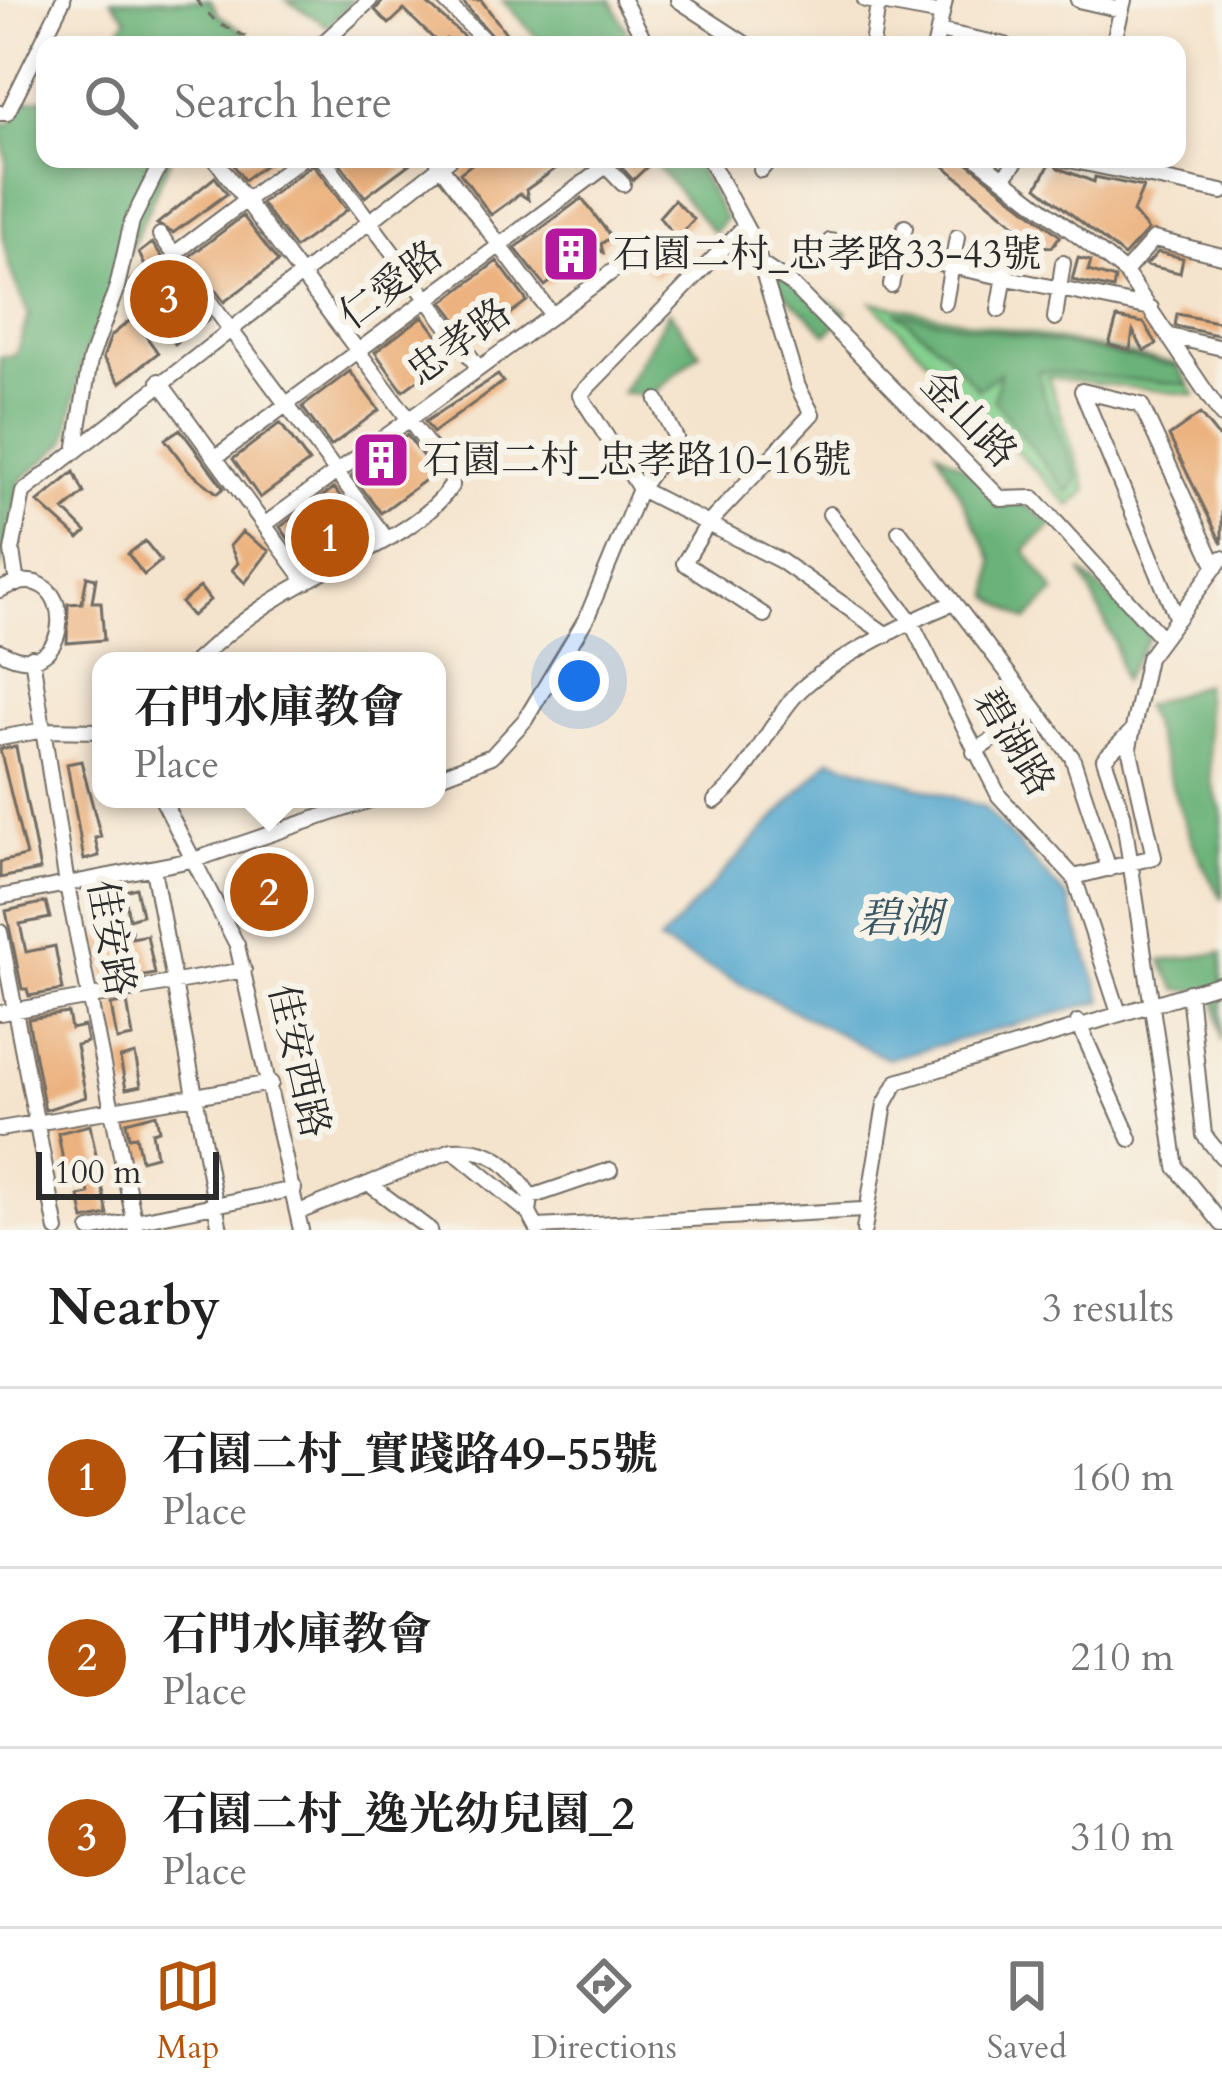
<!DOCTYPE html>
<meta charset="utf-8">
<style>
body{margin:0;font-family:Cardo,"Noto Serif TC",serif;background:#f2f2f2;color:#222}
.scale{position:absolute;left:36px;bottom:30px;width:183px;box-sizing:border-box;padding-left:12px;border:6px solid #2b2b2b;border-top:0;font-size:33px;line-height:42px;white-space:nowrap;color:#2b2b2b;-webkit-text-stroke:9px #f7f3e8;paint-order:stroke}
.you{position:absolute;left:579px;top:681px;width:42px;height:42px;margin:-30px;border:9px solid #fff;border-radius:50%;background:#1a73e8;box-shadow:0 0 0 18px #1a73e833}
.badge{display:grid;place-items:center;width:78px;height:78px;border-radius:50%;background:#b45309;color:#fff;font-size:39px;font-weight:700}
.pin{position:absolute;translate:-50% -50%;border:6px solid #fff;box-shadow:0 3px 12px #0006}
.popup{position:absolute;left:92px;top:652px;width:354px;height:156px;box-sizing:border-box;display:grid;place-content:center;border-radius:24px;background:#fff;filter:drop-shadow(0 3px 9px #0005);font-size:39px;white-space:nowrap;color:#767676}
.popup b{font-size:45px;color:#222}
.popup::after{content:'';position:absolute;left:50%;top:100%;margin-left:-24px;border:24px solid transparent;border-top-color:#fff}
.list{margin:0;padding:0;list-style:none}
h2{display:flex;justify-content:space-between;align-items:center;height:156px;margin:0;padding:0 48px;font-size:51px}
h2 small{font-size:39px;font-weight:400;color:#767676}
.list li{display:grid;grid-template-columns:78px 1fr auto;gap:36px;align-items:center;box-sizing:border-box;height:180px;padding:0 48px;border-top:3px solid #e0e0e0}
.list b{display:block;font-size:45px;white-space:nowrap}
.list p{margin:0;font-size:39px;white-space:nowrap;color:#767676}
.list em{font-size:39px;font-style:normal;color:#767676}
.icon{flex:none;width:66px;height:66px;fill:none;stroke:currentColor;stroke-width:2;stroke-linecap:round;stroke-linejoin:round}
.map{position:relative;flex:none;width:1222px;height:1230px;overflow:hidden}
.search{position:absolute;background:#fff;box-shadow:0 6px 18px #0003;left:36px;right:36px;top:36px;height:132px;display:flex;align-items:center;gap:30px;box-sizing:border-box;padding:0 42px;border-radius:24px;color:#767676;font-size:45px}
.sheet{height:696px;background:#fff}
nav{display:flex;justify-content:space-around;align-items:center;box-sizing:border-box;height:168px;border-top:3px solid #e0e0e0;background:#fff;font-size:33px;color:#767676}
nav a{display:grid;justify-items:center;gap:6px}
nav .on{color:#b45309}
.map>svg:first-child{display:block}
.green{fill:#84d08e;stroke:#587e5c;stroke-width:3}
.forest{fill:#6bb279;stroke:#4b6e52;stroke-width:3}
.water{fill:#51a6cd;stroke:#3e687c;stroke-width:3}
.building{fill:#ecb27f}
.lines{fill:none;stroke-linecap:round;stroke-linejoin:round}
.minor-casing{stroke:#726c64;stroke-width:18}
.path{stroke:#726c64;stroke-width:3;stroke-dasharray:9 9;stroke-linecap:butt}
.minor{stroke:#fff;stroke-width:14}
.labels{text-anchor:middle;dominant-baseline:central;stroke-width:12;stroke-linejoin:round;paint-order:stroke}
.poi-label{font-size:39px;fill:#2b2b2b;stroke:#f7f3e8;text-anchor:start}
.street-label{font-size:39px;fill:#2b2b2b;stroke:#f7f3e8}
.water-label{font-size:42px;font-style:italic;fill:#385664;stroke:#f7f3e8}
</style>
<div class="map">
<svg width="1222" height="1230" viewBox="0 0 1222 1230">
<rect width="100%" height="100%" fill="#f7f3e8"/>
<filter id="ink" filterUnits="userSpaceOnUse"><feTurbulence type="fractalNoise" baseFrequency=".00833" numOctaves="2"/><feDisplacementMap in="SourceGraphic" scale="24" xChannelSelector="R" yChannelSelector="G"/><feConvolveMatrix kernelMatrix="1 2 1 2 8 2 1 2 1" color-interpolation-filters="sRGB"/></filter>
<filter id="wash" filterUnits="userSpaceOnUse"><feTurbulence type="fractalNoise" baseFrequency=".004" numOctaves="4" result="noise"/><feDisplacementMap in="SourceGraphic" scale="48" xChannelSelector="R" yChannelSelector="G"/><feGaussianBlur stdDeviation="2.7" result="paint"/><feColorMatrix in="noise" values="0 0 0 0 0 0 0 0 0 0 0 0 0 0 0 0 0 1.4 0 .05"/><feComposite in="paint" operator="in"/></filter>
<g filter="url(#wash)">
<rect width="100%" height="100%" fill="#f5e4cd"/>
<path class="green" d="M 872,302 L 1177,364 L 1195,395 L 1048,377 L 1087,490 L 1070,506 Z"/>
<path class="forest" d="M 111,0 L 210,0 L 219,15 L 262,45 L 110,45 L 127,18 Z
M 286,0 L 353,0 L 328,26 Z
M 502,0 L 611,0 L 634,45 L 544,45 Z
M 45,98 L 45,159 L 170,159 L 82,360 L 67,441 L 20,481 L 0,570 L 0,357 L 15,356 L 29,315 C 0,252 0,239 6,169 C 8,156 0,137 0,122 L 9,125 L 25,102 Z
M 651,159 L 693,159 L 725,219 L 714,233 Z
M 777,268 L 847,313 L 827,334 L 778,287 Z
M 669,311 L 700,353 L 652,395 L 622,393 Z
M 896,312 L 1177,366 L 1188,385 L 1039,371 L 1042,391 L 1078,478 L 1068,493 L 994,400 L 1000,373 L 978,389 L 943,350 Z
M 937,450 L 1054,524 L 1025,550 L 1055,592 L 1027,620 L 991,597 L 993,560 Z
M 1081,571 L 1150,635 L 1123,681 L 1114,641 Z
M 1204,684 L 1211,780 L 1222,814 L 1222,898 C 1183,841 1171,770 1143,706 Z
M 1222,953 L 1222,1042 L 1214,991 L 1177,990 L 1161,961 Z"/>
<path class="water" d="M 830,759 L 984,807 L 1068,899 L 1103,1001 L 888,1059 L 659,942 Z"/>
<g id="blocks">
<path class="building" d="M 384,0 L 423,0 L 471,43 L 453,45 L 446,39 L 440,45 L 404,10 L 389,24 L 375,10 Z
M 461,0 L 481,0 L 515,45 L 500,45 Z
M 239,159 L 273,159 L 244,180 L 233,164 Z
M 337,159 L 416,159 L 365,197 Z
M 478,159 L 552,159 L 558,167 L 526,190 L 528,199 L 520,194 L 491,215 L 460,173 Z
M 641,159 L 648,166 L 633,180 L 615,160 Z
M 947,159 L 968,163 L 1060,236 L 1052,247 L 1041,246 L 943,165 Z
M 1052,160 L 1058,168 L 1094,182 L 1095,177 L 1143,187 L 1133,212 L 1148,230 L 1124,256 L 1037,187 Z
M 313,164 L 347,210 L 295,248 L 261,203 Z
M 215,177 L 227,194 L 173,233 L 157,224 Z
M 582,198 L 611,237 L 601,244 L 603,252 L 596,248 L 545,286 L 515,248 Z
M 674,200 L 694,219 L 677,239 L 659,217 Z
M 243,216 L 278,262 L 224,302 L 190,256 Z
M 152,243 L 209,320 L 175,344 L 130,281 L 145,266 L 139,253 Z
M 655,251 L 668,265 L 654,278 L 642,264 Z
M 1158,252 L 1183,258 L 1180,273 L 1146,265 Z
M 1078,258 L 1091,261 L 1088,271 L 1115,279 L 1113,289 L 1072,280 Z
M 497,261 L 527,301 L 473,341 L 443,302 Z
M 1177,314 L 1222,323 L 1222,336 L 1175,326 Z
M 423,316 L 452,355 L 403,391 L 375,352 Z
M 133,318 L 158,353 L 120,383 L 103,358 L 111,336 Z
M 1117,318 L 1144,323 L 1157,344 L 1144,351 L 1133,331 L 1130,350 L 1109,345 Z
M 350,371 L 379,410 L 331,446 L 302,407 Z
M 498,375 L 503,382 L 433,433 L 425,422 Z
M 1200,414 L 1222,441 L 1222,544 L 1169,436 Z
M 280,423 L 309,462 L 260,498 L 233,459 Z
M 180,429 L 224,488 L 217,493 L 188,470 L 165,439 Z
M 407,435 L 435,473 L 381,513 L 352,475 Z
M 74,472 L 84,493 L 64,510 L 86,532 L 79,539 L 38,502 Z
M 334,488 L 363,526 L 309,567 L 280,527 Z
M 242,532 L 269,551 L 245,583 L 232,570 L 238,563 L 230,546 Z
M 145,541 L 161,561 L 144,575 L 128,554 Z
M 87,576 L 96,578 L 92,602 L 101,602 L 104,640 L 67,643 L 68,604 L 82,603 Z
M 200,587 L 210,600 L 192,616 L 181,603 Z
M 16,747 L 40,870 L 0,878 L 0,862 L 26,856 L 0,749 Z
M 81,761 L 101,837 L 95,838 L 99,856 L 84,860 L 67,764 Z
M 297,869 L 307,894 L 242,918 L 232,890 Z
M 136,888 L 142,915 L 129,919 L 124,891 Z
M 46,902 L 50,918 L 20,924 L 26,952 L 55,946 L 63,990 L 29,996 L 27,989 L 22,989 L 6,911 Z
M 131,930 L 132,938 L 147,935 L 155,974 L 107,983 L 97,937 Z
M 127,1002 L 133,1037 L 117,1040 L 111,1005 Z
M 68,1013 L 71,1029 L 84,1026 L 87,1042 L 76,1045 L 86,1097 L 45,1110 L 28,1019 Z
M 135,1054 L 141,1086 L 126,1089 L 120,1058 Z
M 156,1114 L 159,1130 L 152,1132 L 156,1156 L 141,1160 L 136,1136 L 129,1137 L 126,1122 Z
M 90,1125 L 108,1215 L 84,1220 L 79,1196 L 89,1194 L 85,1170 L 65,1172 L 58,1133 Z"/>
</g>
</g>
<g filter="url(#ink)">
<use href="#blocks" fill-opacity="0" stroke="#726c64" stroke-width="3"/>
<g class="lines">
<g class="minor-casing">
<path id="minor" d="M 444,0 L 489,45
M 623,0 L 647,45
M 678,0 L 747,45
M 865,0 L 942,14
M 1078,0 L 1122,10
M 938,31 L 1005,45
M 321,45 L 370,0
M 872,45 L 878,3
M 935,45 L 945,0
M 1113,45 L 1124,0
M 0,113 L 7,113 L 63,0
M 323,159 L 478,367
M 599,159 L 623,184
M 709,159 L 754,242 L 798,387 L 812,414 L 707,525 L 684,563 L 764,615
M 978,159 L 1125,272 L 1222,416
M 1065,159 L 1222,192
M 438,163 L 552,315
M 761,170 L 770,159
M 1003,178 L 1018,159
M 745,226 L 580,395 L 640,489 L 781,561 L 887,635
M 160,235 L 385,537
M 830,241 L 1151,308
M 174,254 L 301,159
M 762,265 L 791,284 L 1001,499 L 1034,498 L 1162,638
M 1125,272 L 1154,239 L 1222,256
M 891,285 L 905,227
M 945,303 L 957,237
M 999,310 L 1009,253
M 1055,318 L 1063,263
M 1170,336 L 1222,348
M 159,381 L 306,582
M 1082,391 L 1177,619
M 1082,391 L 1141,405 L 1216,567
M 76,446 L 90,360 L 117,287 L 132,221 L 163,159
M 216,457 L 606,166
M 830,514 L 910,620 L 999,796 L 1074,877 L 1119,1013
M 264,525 L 635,255
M 899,531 L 1072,757 L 1109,869
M 17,584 L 12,551 L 23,492 L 450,159
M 0,590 C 80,547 78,695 0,651
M 32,657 L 67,885 L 136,1230
M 196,661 C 228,631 264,604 303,583 C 350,556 421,532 452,485 L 451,476 L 215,159
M 1132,731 L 1104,759 L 1123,814 L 1176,1167 L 1222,1224
M 0,738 L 44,730 L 101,731
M 974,752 L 1036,710
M 437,777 L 492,756 L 525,720 L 587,617 L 640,489 L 676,438 L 657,400
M 162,799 L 237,945 L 301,1230
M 715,801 C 750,774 765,731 794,697 C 820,665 915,618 954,603
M 153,869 L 220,1230
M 1074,877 L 1154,857 L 1129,747 L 1148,658 L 1222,558
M 0,897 L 197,859 L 373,799
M 0,932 L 57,1230
M 1189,992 L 1204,1135 L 1222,1157
M 0,1013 L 244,970
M 1078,1022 L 1130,1139
M 0,1129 L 271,1083
M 452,1150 C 494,1147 508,1164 531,1197 L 529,1213
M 369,1184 L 430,1230
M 531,1197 L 610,1170
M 299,1212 L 452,1150 L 529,1213 L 538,1230
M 538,1227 L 863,1210
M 90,1230 L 294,1189
M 864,1230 L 885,1104 L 897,1082 L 1222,983"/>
</g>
<path class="path" d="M 196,0 L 217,23 L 263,45"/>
<use href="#minor" class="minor"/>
</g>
</g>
<defs>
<g id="building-square" transform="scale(3)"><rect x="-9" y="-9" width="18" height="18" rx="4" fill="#b5179e" stroke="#f7f3e8"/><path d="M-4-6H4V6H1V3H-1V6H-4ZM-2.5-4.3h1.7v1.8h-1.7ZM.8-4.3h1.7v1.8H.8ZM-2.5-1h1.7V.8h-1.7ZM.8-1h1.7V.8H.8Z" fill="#fff"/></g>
</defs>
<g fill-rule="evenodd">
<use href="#building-square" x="571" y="254"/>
<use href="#building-square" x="381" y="460"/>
</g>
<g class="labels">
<g class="poi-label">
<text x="613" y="254">石園二村_忠孝路33-43號</text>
<text x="423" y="460">石園二村_忠孝路10-16號</text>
</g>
<g class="street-label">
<text transform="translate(391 285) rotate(-37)">仁愛路</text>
<text transform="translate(459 342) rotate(-36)">忠孝路</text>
<text transform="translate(969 419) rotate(46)">金山路</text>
<text transform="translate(1014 742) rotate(59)">碧湖路</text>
<text transform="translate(111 938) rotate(80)">佳安路</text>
<text transform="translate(299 1061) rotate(77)">佳安西路</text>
</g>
<g class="water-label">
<text x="900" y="918">碧湖</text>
</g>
</g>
</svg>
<div class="scale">100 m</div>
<div class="you"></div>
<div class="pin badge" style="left:330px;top:538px">1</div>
<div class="pin badge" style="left:269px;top:892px">2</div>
<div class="popup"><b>石門水庫教會</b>Place</div>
<div class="pin badge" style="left:169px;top:299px">3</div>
<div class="search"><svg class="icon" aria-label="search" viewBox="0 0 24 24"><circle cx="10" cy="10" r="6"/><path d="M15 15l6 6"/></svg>Search here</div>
</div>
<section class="sheet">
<h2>Nearby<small>3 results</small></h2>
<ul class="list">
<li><span class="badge">1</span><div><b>石園二村_實踐路49-55號</b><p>Place</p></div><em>160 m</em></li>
<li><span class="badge">2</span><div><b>石門水庫教會</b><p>Place</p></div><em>210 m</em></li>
<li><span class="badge">3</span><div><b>石園二村_逸光幼兒園_2</b><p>Place</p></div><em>310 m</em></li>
</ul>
</section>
<nav>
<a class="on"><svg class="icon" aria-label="map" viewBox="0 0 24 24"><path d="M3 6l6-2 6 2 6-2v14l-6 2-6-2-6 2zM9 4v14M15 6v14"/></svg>Map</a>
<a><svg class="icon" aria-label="directions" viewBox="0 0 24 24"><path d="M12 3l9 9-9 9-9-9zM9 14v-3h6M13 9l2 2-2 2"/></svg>Directions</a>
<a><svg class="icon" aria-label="saved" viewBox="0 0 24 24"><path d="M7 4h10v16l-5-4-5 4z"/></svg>Saved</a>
</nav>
